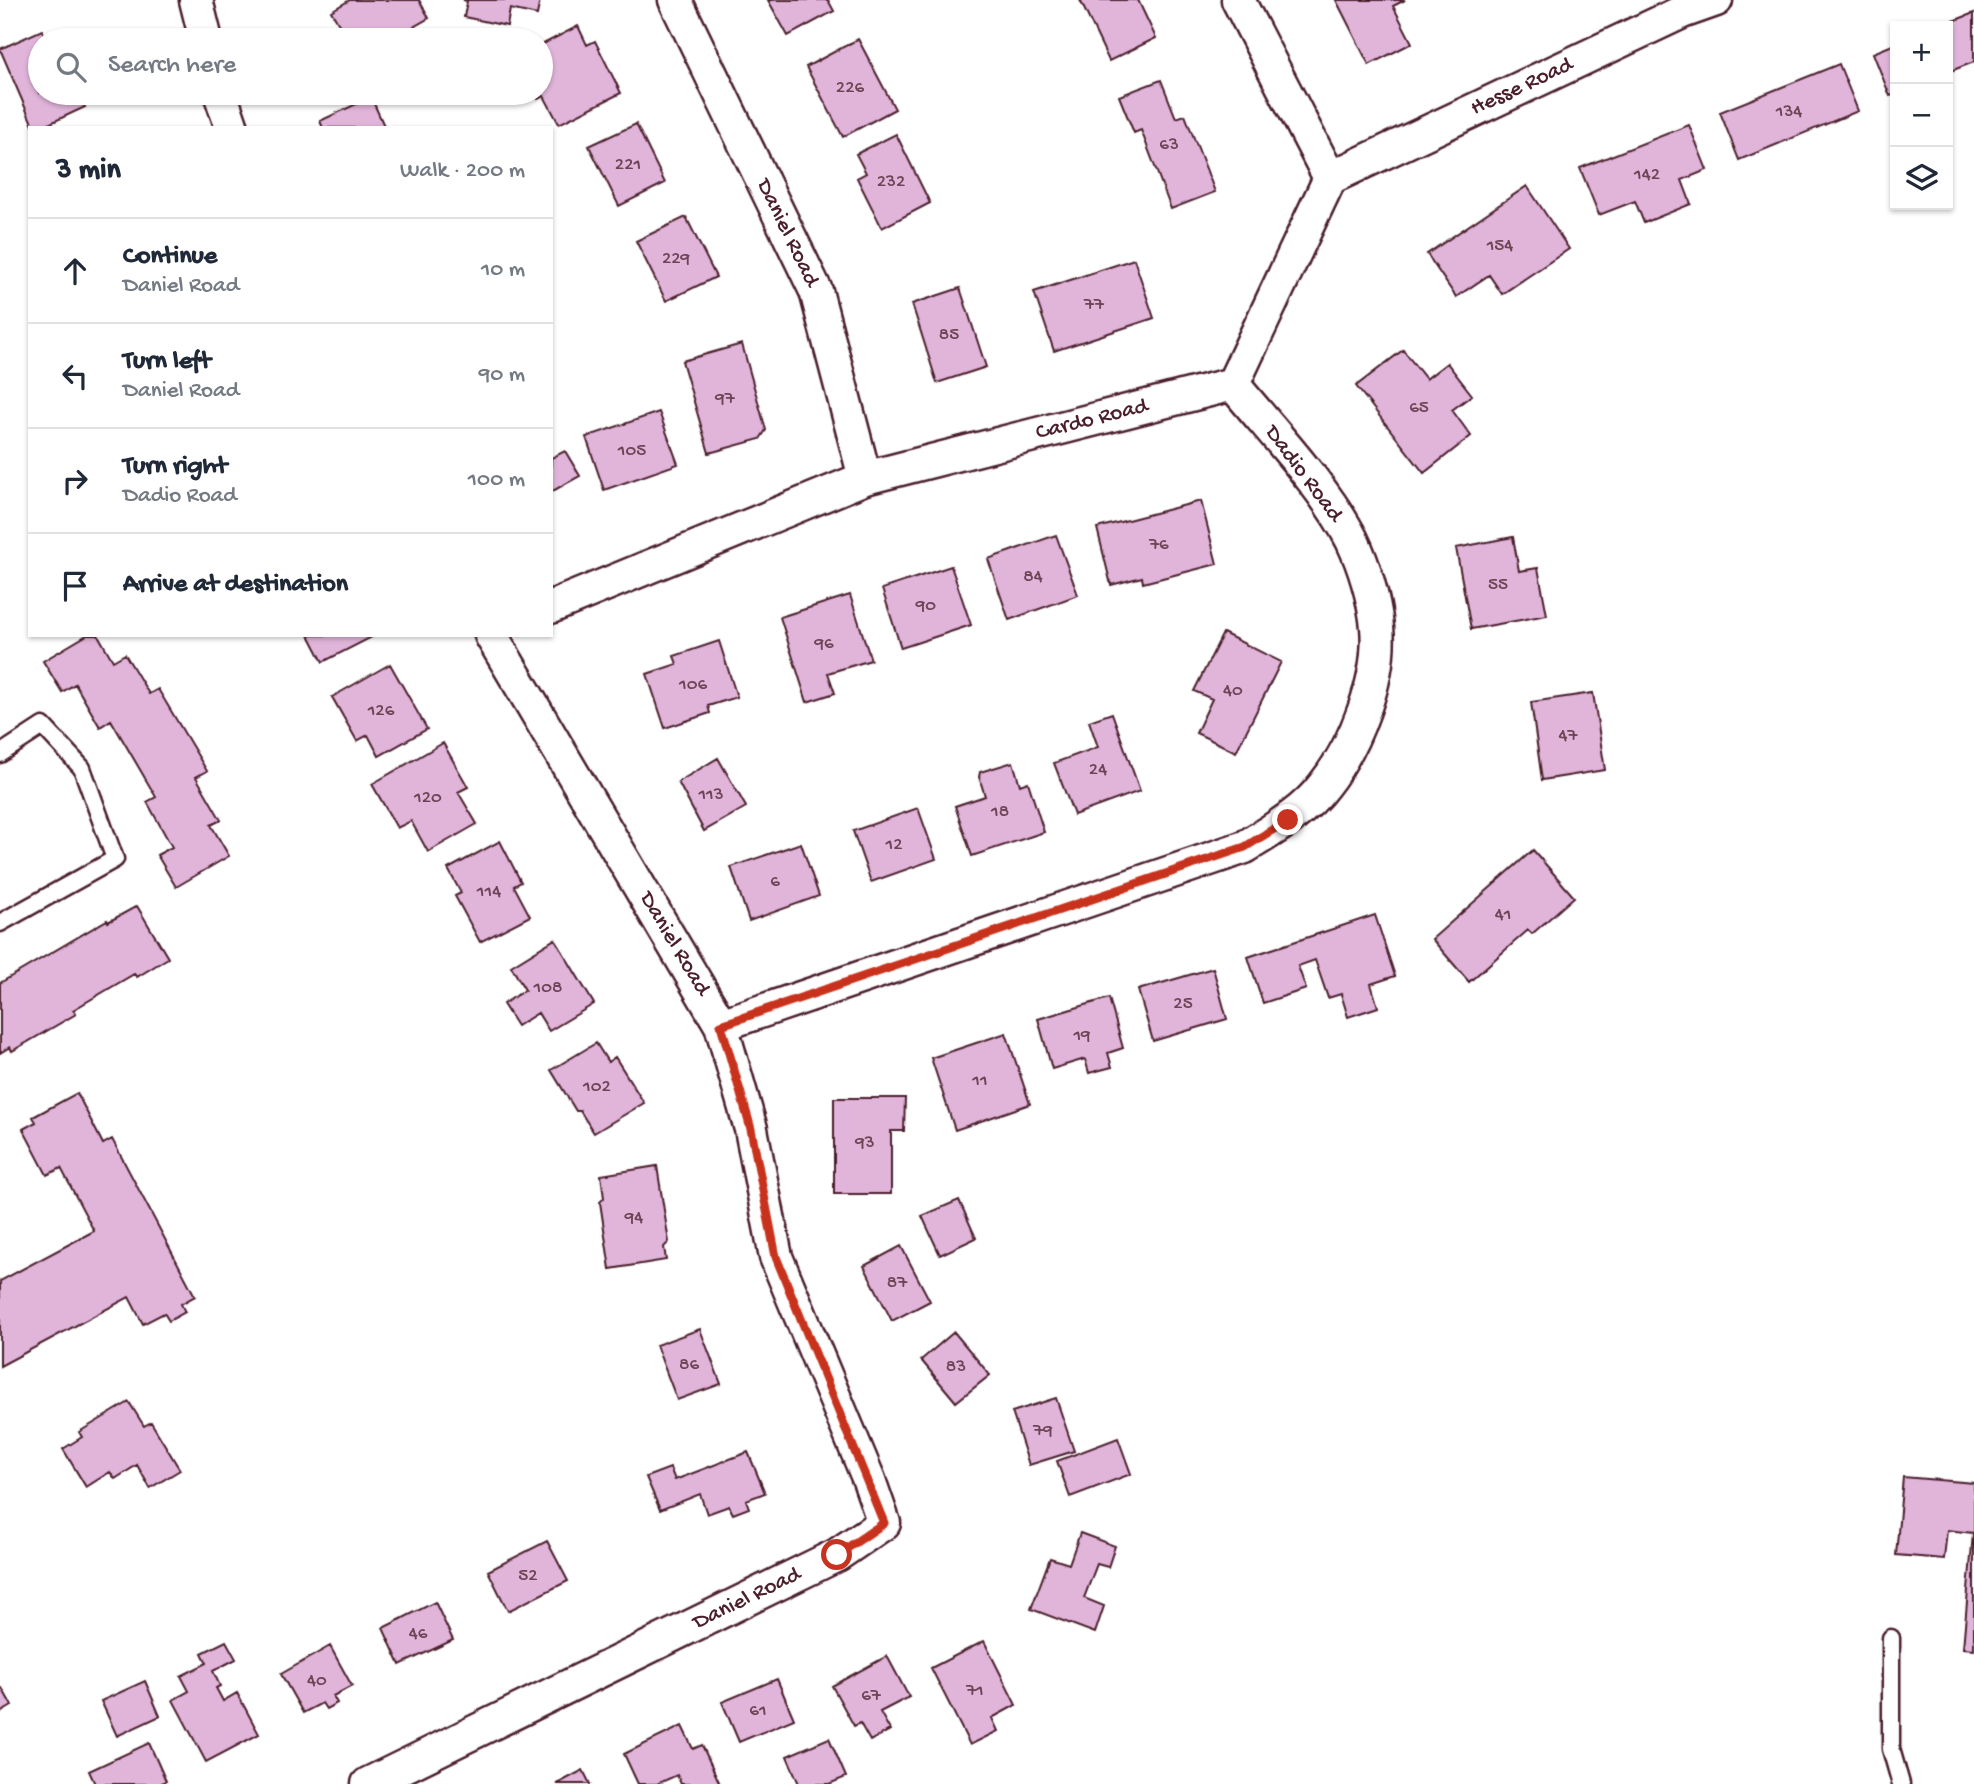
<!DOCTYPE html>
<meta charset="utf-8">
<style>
body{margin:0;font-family:"Gochi Hand",sans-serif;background:#f2f2f3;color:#1f2937}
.controls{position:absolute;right:21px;top:21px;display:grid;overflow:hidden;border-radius:0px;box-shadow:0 2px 5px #0004}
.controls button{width:63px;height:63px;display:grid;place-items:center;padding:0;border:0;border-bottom:2px solid #e0e1e3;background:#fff;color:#1f2937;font:35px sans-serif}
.stop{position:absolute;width:21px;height:21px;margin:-16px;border:5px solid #c8321e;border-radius:50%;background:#fff}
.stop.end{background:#c8321e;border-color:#fff;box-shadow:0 2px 7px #0008}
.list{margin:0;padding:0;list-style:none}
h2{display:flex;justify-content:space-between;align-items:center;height:91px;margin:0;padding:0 28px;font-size:30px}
h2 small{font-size:23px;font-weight:400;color:#747a83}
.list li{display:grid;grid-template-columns:46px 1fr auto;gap:21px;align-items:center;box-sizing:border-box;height:105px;padding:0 28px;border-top:2px solid #e0e1e3}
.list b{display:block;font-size:26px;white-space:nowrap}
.list p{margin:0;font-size:23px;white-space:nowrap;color:#747a83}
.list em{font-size:23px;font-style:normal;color:#747a83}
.icon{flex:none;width:38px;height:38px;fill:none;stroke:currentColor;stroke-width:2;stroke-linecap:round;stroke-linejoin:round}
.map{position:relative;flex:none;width:1974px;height:1784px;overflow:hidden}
.search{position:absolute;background:#fff;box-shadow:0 2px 5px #0004;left:28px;top:28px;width:525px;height:77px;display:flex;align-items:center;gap:18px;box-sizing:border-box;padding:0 24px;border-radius:38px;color:#747a83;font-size:26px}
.panel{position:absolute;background:#fff;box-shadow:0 2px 5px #0004;left:28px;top:126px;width:525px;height:511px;border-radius:0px}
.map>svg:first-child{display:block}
.building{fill:#e1b5da;stroke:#4a1f2b;stroke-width:2}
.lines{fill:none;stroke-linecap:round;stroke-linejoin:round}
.service-casing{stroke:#4a1f2b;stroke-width:21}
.minor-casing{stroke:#4a1f2b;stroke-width:37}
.service{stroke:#fff;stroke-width:16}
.minor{stroke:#fff;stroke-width:32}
.route{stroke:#c8321e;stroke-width:9}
.labels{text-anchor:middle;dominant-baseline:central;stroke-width:5;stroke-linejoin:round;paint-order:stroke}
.number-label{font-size:19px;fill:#704457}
.street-label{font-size:23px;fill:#4a1f2b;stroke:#fff}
</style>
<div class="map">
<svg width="1974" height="1784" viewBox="0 0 1974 1784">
<rect width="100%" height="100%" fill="#fff"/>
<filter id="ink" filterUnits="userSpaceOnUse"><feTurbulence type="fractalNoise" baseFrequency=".0143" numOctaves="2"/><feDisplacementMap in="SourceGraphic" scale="14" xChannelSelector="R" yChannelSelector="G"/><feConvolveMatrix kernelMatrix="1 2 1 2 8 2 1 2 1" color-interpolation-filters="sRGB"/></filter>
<g filter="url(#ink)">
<path class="building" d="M 350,0 L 419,0 L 429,18 L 390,40 L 348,40 L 331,11 Z
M 463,0 L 540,0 L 537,15 L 510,9 L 507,26 L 464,17 L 467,1 Z
M 768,0 L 828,0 L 834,11 L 788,36 Z
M 1080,0 L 1138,0 L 1156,38 L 1109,61 Z
M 1336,0 L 1405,0 L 1393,6 L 1412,43 L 1369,65 Z
M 1974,13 L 1974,62 L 1948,72 L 1948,26 L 1940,26 Z
M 578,26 L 587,45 L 595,41 L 621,93 L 559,124 L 544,96 L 538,99 L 535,93 L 541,93 L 541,45 Z
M 42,30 L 47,40 L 40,40 L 40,93 L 79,93 L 85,107 L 40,128 L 34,128 L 0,49 Z
M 858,39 L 895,109 L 843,137 L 806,67 Z
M 1895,44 L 1895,94 L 1890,96 L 1873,53 Z
M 1839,64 L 1858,111 L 1739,160 L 1720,112 Z
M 1161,80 L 1176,118 L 1185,115 L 1215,192 L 1171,209 L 1141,130 L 1134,133 L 1119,96 Z
M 371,97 L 385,128 L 323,128 L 320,121 Z
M 636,124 L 665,183 L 619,206 L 589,146 Z
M 1689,125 L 1707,170 L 1682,180 L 1691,204 L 1644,223 L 1635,201 L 1599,215 L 1580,168 Z
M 896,134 L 930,203 L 882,228 L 857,178 L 866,173 L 856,154 Z
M 1527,186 L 1569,249 L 1502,294 L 1489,275 L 1456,297 L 1427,254 Z
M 686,217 L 716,277 L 666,301 L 636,241 Z
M 1134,259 L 1154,318 L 1054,351 L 1034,292 Z
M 960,288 L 986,367 L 937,383 L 912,304 Z
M 742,344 L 766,430 L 760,439 L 709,453 L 682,361 Z
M 1403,350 L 1426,379 L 1447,363 L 1472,395 L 1452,410 L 1471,436 L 1424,473 L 1356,386 Z
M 659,412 L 678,464 L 604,490 L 586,437 Z
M 565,451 L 580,476 L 551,492 L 551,458 Z
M 1201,501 L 1217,564 L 1143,583 L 1142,577 L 1111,585 L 1097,528 Z
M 1056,535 L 1078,595 L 1009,620 L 988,559 Z
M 1513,537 L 1519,571 L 1538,568 L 1547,615 L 1471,629 L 1456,548 Z
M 951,566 L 971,625 L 901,648 L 882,589 Z
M 850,595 L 871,660 L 828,673 L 835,693 L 807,702 L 780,617 Z
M 1223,633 L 1281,662 L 1236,752 L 1196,733 L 1212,699 L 1194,691 Z
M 87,635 L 98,635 L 113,661 L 125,654 L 149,694 L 158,689 L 207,771 L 196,777 L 221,820 L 211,825 L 229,856 L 176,887 L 157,855 L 172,847 L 147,802 L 156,797 L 111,720 L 100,727 L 75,684 L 62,692 L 43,661 Z
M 309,635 L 372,635 L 372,637 L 323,662 Z
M 719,641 L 737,697 L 708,706 L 710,713 L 665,728 L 647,674 L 677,664 L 674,656 Z
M 390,664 L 427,729 L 379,756 L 368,735 L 357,741 L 332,697 Z
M 1593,693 L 1605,770 L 1542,780 L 1531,702 Z
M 1112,713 L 1140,791 L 1074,815 L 1054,763 L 1098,747 L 1089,721 Z
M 443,743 L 468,787 L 458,792 L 477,824 L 428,852 L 411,821 L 397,828 L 372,784 Z
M 718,758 L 746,807 L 704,831 L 678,782 Z
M 1013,762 L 1020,785 L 1028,782 L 1044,832 L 972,856 L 955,806 L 985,796 L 979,777 L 980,772 Z
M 918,808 L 936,859 L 871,882 L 853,831 Z
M 500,841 L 521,882 L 514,886 L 530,916 L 480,942 L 455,896 L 461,893 L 448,869 Z
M 801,843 L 819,896 L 749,921 L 731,867 Z
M 1533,850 L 1574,897 L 1532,934 L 1528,930 L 1469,982 L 1432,939 Z
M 137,906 L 168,958 L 137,977 L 134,974 L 73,1010 L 76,1014 L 12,1051 L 10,1047 L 0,1053 L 0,983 L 107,920 L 108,922 Z
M 1375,915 L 1395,976 L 1371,984 L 1378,1007 L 1348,1017 L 1341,994 L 1328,998 L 1315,960 L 1298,966 L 1306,989 L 1263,1003 L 1248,957 Z
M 555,939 L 594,1004 L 549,1031 L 538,1013 L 517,1026 L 503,1004 L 525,990 L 511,966 Z
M 1213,968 L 1227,1019 L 1153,1041 L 1138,990 Z
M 1109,998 L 1123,1048 L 1108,1053 L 1112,1067 L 1089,1073 L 1085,1059 L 1052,1069 L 1038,1019 Z
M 1006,1033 L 1030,1104 L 955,1130 L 931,1058 Z
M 596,1043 L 608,1062 L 615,1057 L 644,1103 L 594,1133 L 580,1111 L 576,1111 L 551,1070 Z
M 77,1093 L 103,1144 L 112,1139 L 195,1296 L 181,1304 L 185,1312 L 169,1321 L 164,1313 L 143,1324 L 129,1297 L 0,1366 L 0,1281 L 94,1231 L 61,1168 L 47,1175 L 23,1129 L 36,1122 L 33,1117 Z
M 834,1098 L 905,1098 L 904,1131 L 891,1131 L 891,1194 L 834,1194 Z
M 657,1166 L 669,1242 L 664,1247 L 666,1260 L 610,1269 L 600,1202 L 604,1198 L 601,1175 Z
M 959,1200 L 976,1238 L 940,1255 L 922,1216 Z
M 901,1246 L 930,1301 L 892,1321 L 864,1266 Z
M 700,1329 L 721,1384 L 677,1400 L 656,1345 Z
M 954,1332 L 990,1375 L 956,1402 L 921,1360 Z
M 1056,1398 L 1074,1451 L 1029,1465 L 1012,1412 Z
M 129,1402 L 144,1426 L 151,1422 L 180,1470 L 150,1488 L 137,1465 L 115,1479 L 110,1472 L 86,1487 L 63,1449 L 82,1437 L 79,1432 Z
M 1118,1438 L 1131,1474 L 1070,1497 L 1057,1461 Z
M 748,1452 L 765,1493 L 746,1500 L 749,1508 L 733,1514 L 729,1506 L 707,1514 L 700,1494 L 660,1510 L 646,1477 L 670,1468 L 675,1480 Z
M 1903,1477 L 1974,1483 L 1974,1649 L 1963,1648 L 1973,1533 L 1947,1530 L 1944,1559 L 1896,1555 Z
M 1080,1533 L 1115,1546 L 1108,1567 L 1097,1564 L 1084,1598 L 1104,1606 L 1095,1633 L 1031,1609 L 1050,1558 L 1069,1564 Z
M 547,1541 L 568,1581 L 508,1611 L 488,1571 Z
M 435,1602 L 453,1640 L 400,1665 L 383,1628 Z
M 226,1641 L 236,1659 L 213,1671 L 220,1686 L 216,1688 L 223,1701 L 237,1693 L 259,1734 L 206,1762 L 173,1700 L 189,1691 L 181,1676 L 207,1663 L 202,1653 Z
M 984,1641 L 1016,1705 L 992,1718 L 998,1731 L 970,1745 L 931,1668 Z
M 330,1646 L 352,1686 L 333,1696 L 337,1703 L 326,1709 L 322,1703 L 303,1713 L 281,1674 Z
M 887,1656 L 909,1697 L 880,1712 L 890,1730 L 870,1741 L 860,1723 L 854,1726 L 832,1686 Z
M 777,1679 L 794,1719 L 739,1742 L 722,1702 Z
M 145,1681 L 160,1716 L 117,1736 L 101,1701 Z
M 2,1688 L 12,1706 L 0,1713 L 0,1689 Z
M 682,1726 L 693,1749 L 702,1745 L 720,1784 L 681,1784 L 677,1775 L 657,1784 L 638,1784 L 624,1754 Z
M 829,1738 L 846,1777 L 829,1784 L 799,1784 L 787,1756 Z
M 149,1743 L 166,1781 L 160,1784 L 95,1784 L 89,1771 Z
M 583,1770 L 590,1784 L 557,1784 Z"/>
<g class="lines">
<g class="service-casing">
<path id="service" d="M 0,754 L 43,726 L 82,768 L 115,859 L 0,923
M 1891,1638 L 1891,1749 L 1901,1784"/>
</g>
<g class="minor-casing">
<path id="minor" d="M 196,0 L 206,40
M 675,0 L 816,291 L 865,478
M 1238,0 L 1330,178
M 220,93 L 232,128
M 1330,178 L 1682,12 L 1716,0
M 551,607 L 865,478 L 1233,384 L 1330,178
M 721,1025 L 1245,847 C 1274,829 1304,812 1324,785 C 1355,746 1382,677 1377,627 C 1374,598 1364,565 1352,540 C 1325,487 1271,431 1233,384
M 368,1784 L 837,1555 L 884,1523 L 869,1480 L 776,1257 L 751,1129 L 721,1025 L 491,635"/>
</g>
<use href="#service" class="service"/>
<use href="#minor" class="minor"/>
</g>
</g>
<g class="lines" filter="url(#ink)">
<path class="route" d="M 837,1555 L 884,1523 L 776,1257 L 751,1129 L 721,1025 L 1245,847 L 1288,820"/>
</g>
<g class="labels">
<g class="number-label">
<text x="850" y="88">226</text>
<text x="1789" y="112">134</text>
<text x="1169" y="145">63</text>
<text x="628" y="165">221</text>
<text x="1647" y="175">142</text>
<text x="891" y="182">232</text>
<text x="1500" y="246">154</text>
<text x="676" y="259">229</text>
<text x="1094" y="305">77</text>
<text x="949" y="335">85</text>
<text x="725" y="399">97</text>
<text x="1419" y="408">65</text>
<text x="632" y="451">105</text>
<text x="1159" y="545">76</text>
<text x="1033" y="577">84</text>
<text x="1498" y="585">55</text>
<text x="926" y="606">90</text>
<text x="824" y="644">96</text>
<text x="693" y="685">106</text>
<text x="1233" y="691">40</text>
<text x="381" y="711">126</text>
<text x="1568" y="736">47</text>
<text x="1098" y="770">24</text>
<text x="711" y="795">113</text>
<text x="428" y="798">120</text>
<text x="1000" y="812">18</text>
<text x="894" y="845">12</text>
<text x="775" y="882">6</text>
<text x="489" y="892">114</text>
<text x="1503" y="915">41</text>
<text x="548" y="988">108</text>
<text x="1183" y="1004">25</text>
<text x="1082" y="1036">19</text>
<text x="980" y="1081">11</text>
<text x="597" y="1087">102</text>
<text x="865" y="1143">93</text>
<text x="634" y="1218">94</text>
<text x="897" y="1283">87</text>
<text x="689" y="1365">86</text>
<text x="956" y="1367">83</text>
<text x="1043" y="1431">79</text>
<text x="528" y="1576">52</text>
<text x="418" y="1634">46</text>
<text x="317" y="1681">40</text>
<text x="975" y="1691">71</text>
<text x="871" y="1696">67</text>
<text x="758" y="1711">61</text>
</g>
<g class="street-label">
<text transform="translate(1522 87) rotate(-25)">Hesse Road</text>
<text transform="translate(787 233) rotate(64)">Daniel Road</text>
<text transform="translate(1092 420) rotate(-14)">Cardo Road</text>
<text transform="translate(1303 474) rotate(53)">Dadio Road</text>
<text transform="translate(674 944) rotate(59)">Daniel Road</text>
<text transform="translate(747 1599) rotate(-26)">Daniel Road</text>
</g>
</g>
</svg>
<div class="controls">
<button>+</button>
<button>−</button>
<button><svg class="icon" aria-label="layers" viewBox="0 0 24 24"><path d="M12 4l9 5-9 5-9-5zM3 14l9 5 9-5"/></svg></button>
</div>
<div class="stop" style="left:837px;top:1555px"></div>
<div class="stop end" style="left:1288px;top:820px"></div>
<div class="search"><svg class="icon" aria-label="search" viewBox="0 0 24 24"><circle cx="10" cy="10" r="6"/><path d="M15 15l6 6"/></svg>Search here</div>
<section class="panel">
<h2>3 min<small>Walk · 200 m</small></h2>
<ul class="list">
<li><svg class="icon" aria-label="ahead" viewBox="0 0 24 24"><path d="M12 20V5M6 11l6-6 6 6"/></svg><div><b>Continue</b><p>Daniel Road</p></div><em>10 m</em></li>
<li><svg class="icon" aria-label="left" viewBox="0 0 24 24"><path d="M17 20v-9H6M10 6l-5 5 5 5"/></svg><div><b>Turn left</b><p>Daniel Road</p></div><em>90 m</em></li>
<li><svg class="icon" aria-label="right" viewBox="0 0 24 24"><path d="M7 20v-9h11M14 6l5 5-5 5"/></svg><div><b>Turn right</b><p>Dadio Road</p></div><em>100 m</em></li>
<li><svg class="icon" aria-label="arrive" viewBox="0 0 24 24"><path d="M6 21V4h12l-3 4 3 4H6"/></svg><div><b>Arrive at destination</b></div></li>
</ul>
</section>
</div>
